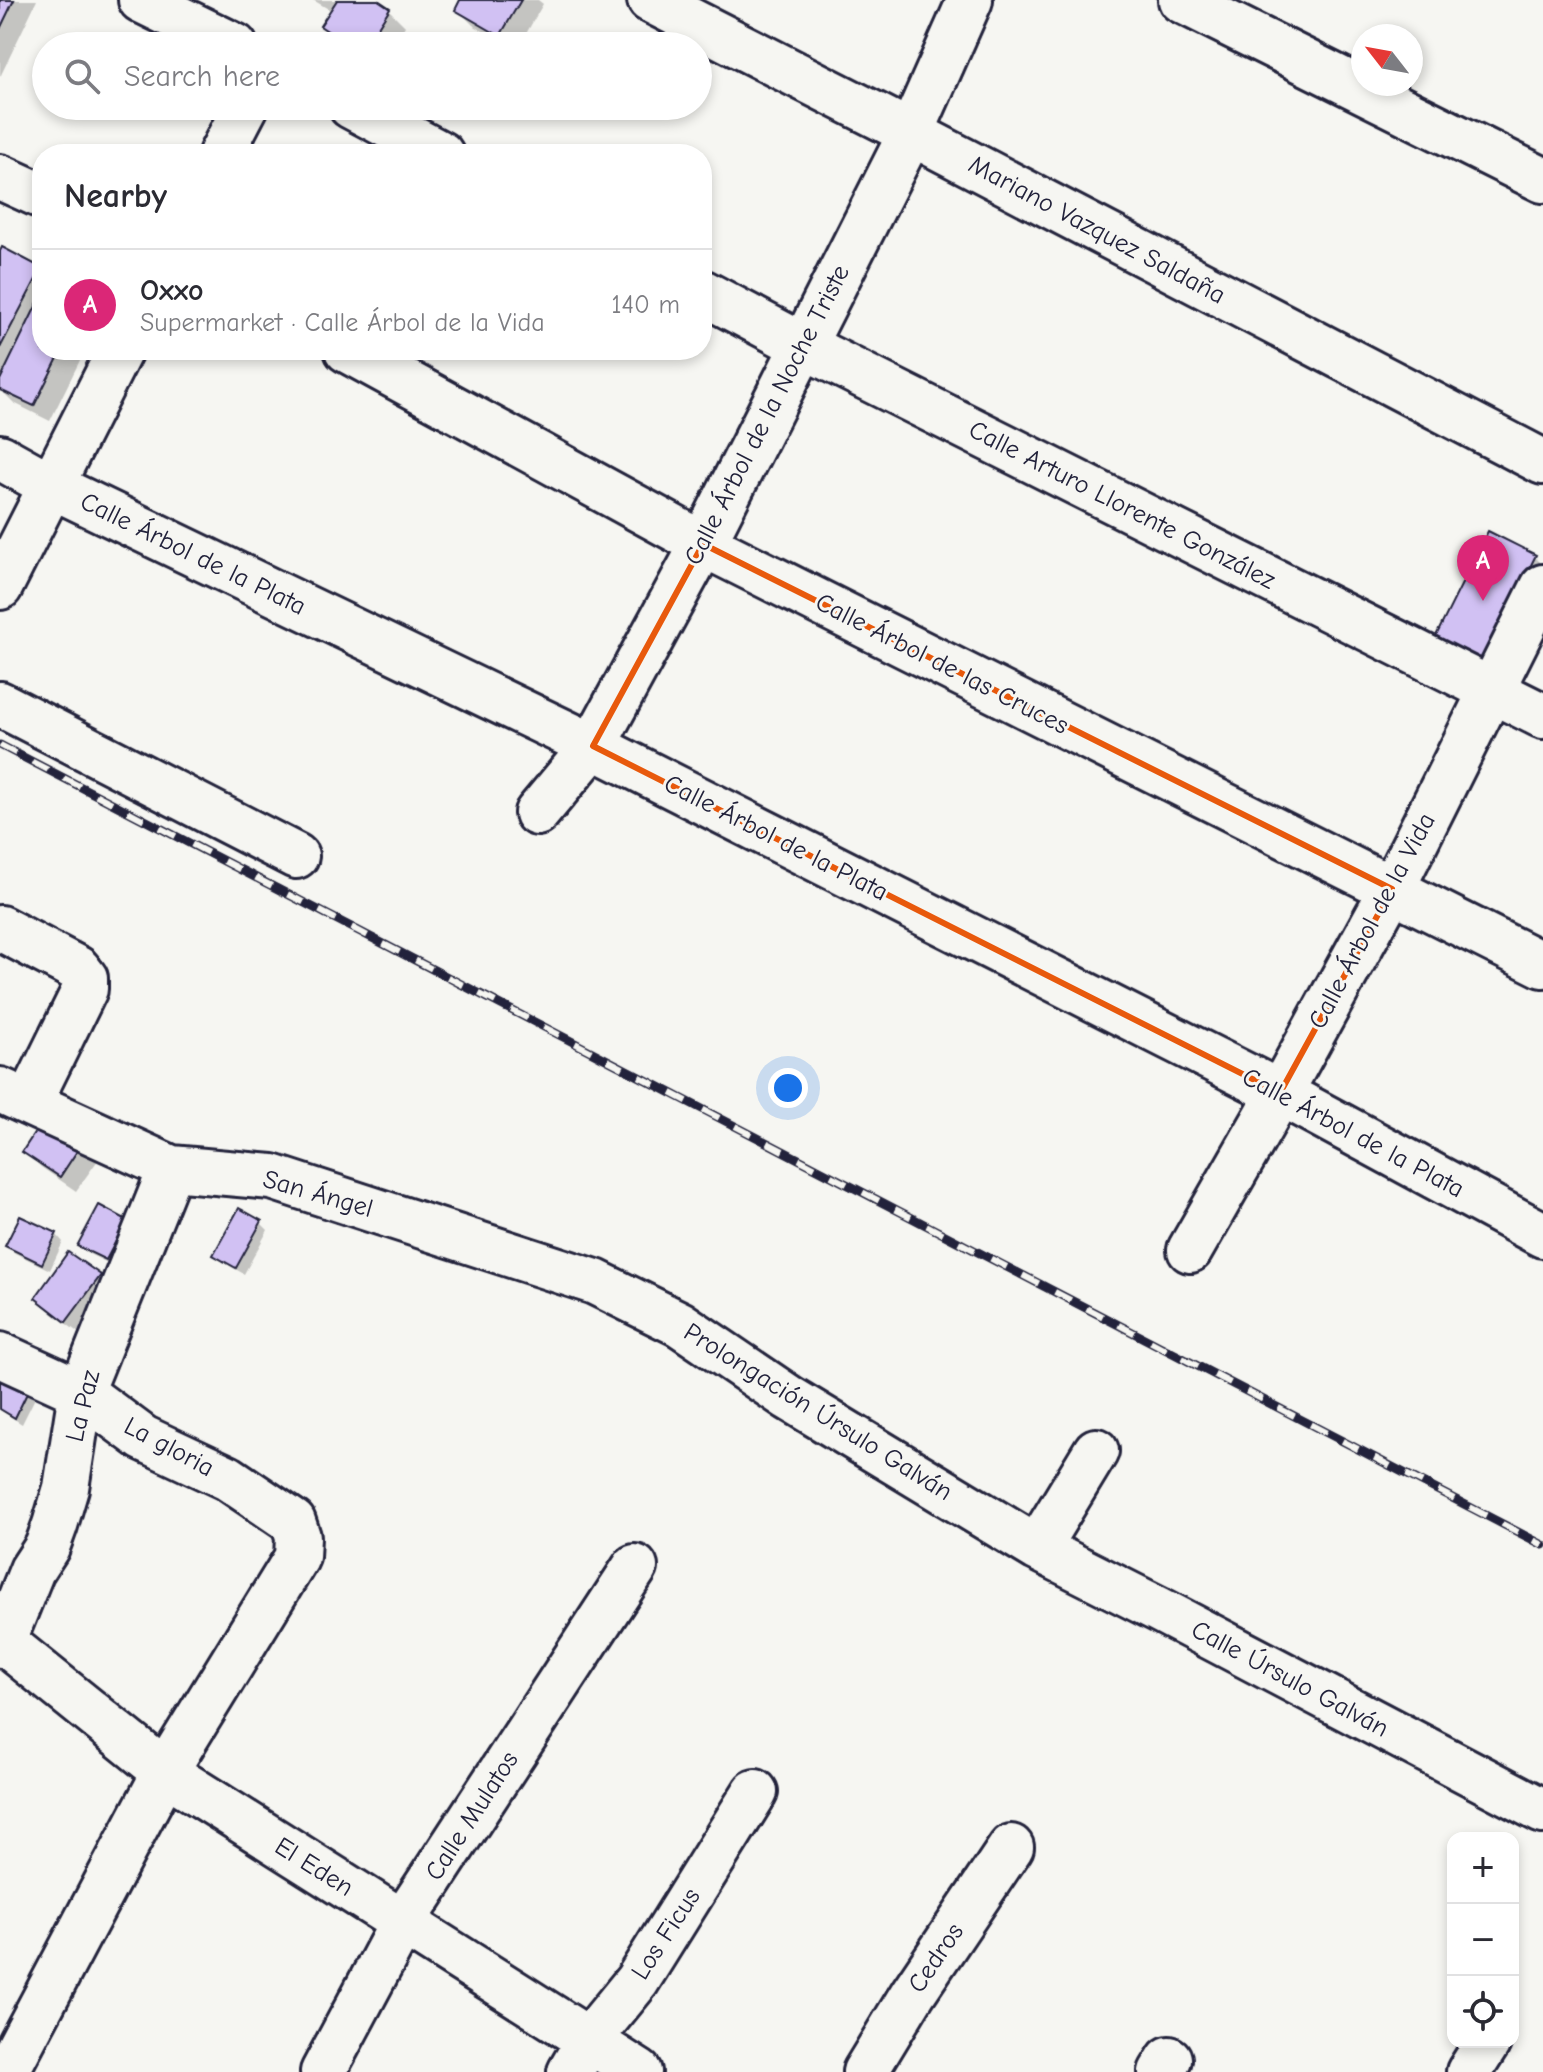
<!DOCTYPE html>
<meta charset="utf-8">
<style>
body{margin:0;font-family:"Comic Neue",sans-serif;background:#f2f2f3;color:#2b2b33}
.controls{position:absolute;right:24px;bottom:24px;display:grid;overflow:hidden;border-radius:16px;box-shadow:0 4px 12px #0003}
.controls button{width:72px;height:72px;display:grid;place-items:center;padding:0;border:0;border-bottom:2px solid #e1e1e2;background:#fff;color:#2b2b33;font:40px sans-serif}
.compass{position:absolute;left:1351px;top:24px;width:72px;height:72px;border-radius:50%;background:#fff;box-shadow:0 4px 12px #0003;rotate:301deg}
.you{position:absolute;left:788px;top:1088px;width:28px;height:28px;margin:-20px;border:6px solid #fff;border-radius:50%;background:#1a73e8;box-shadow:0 0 0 12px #1a73e833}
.badge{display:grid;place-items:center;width:52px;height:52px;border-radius:50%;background:#db2777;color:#fff;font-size:26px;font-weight:700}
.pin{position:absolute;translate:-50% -66px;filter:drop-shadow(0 2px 4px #0008)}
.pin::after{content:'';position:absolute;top:42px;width:28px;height:24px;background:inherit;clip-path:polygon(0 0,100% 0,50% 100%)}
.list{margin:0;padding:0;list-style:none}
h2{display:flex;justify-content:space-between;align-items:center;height:104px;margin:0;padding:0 32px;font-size:34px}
h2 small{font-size:26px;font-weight:400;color:#7c7c81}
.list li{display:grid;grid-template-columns:52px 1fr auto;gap:24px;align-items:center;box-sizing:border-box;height:112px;padding:0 32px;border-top:2px solid #e1e1e2}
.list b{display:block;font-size:30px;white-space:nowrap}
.list p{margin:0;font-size:26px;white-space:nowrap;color:#7c7c81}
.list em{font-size:26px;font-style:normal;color:#7c7c81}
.icon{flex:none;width:44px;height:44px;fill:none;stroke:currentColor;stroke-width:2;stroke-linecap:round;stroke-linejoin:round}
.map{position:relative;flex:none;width:1543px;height:2072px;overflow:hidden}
.search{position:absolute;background:#fff;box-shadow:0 4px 12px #0003;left:32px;top:32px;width:680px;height:88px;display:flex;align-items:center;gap:20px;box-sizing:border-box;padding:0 28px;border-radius:44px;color:#7c7c81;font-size:30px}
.panel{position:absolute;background:#fff;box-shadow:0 4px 12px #0003;left:32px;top:144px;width:680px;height:216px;border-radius:32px}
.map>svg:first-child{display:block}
.shadow{fill:#0003}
.building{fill:#d1c1f3;stroke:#22223b;stroke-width:2}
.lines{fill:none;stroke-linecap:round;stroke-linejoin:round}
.minor-casing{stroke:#22223b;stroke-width:50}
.tertiary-casing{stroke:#22223b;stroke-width:50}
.minor{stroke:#f6f6f2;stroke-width:44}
.tertiary{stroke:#f6f6f2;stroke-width:44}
.rail-casing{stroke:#22223b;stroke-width:9}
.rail{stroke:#f6f6f2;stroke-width:6;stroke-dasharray:18;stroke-linecap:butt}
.marked{fill:none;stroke:#e8590c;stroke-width:6;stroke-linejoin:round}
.labels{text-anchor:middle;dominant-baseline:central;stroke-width:6;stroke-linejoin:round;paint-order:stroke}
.street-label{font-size:26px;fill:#22223b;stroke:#f6f6f2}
</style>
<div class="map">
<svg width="1543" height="2072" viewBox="0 0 1543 2072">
<rect width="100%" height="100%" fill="#f6f6f2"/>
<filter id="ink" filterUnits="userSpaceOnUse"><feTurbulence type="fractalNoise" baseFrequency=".0125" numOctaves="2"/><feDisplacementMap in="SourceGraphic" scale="16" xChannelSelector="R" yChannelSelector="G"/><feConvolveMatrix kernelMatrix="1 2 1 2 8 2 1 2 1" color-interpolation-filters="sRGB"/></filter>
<g filter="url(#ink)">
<path class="shadow" d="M 0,0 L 37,0 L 0,77 Z
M 313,0 L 374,0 L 389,10 L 405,26 L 392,46 L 345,46 L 322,26 L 332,11 Z
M 463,0 L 538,0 L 543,4 L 519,46 L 508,46 L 473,25 L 457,9 Z
M 0,255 L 42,271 L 42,350 L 85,350 L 50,421 L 14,403 L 0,389 Z
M 383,350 L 405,350 L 401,359 Z
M 1535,557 L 1543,565 L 1543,588 L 1449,662 Z
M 82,1144 L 98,1160 L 76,1191 L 41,1167 L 25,1151 Z
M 240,1211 L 261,1223 L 268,1230 L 244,1274 L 223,1262 L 215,1255 Z
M 125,1222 L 114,1266 L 87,1253 L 80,1245 Z
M 56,1234 L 63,1242 L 50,1270 L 15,1253 L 8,1246 Z
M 99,1277 L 115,1292 L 83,1336 L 53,1314 L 37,1298 Z
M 0,1372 L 28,1391 L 35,1398 L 22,1424 L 0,1410 Z"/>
<path class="building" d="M 0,0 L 14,0 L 0,29 Z
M 337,0 L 378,0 L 390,8 L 366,46 L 350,46 L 320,26 Z
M 460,0 L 521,0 L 500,36 L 455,10 Z
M 2,247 L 42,268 L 0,348 L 0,251 Z
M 42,294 L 42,350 L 62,350 L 34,406 L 0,390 L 0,380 Z
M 1488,531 L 1536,555 L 1479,670 L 1431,646 Z
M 45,1117 L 83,1142 L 60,1177 L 22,1152 Z
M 99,1205 L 127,1220 L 106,1260 L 77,1246 Z
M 239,1208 L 262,1221 L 236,1268 L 213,1255 Z
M 20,1216 L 57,1233 L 42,1264 L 5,1246 Z
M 68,1252 L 101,1275 L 66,1322 L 35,1298 Z
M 0,1370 L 29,1389 L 15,1418 L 0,1409 Z"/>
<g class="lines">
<g class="minor-casing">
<path id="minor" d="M 1181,0 L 1543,180
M 221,154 L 246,106
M 0,177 L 42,196
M 347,350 L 703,544 L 1543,965
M 0,457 L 52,486 L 593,746 L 1280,1093 L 1543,1235
M 0,587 L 120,350
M 0,704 L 296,856
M 537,813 L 593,746 L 703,544 L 911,133 L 970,0
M 0,928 L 78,969 L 85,978 L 85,989 L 29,1103
M 0,1090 L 171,1168 L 272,1177 L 595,1282 L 680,1324 L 789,1398 L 1037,1548 L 1158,1609 L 1543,1811
M 1190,1250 L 1280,1093 L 1392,889 L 1543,587
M 0,1355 L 81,1392 L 143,1438 L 228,1478 L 293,1522 L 298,1537 L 297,1557 L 165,1772 L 6,2072
M 1037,1548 L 1096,1451
M 0,1639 L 165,1772 L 639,2072
M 0,1645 L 3,1642 L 32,1570 L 47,1547 L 55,1525 L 66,1488 L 81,1392 L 171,1168
M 323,2072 L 403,1922 L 635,1567
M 570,2072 L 588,2041 L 637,1981 L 755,1792
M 865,2072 L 913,1993 L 1011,1847
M 1161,2072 L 1169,2059
M 1469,2072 L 1488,2042"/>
</g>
<g class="tertiary-casing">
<path id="tertiary" d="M 141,0 L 235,46
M 650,0 L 911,133 L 1543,462
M 351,106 L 441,154
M 702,292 L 802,345 L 1543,716"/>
</g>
<use href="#minor" class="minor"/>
<use href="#tertiary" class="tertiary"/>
<g class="rail-casing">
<path id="rail" d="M 0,745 L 1543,1545"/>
</g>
<use href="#rail" class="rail"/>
</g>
</g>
<path class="marked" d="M 703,544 L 1392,889 L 1280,1093 L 593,746 Z"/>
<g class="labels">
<g class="street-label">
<text transform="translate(1097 230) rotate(28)">Mariano Vazquez Saldaña</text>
<text transform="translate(767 415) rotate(-63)">Calle Árbol de la Noche Triste</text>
<text transform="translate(1122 505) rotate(27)">Calle Arturo Llorente González</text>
<text transform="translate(193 554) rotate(26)">Calle Árbol de la Plata</text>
<text transform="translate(942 664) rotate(27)">Calle Árbol de las Cruces</text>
<text transform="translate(776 838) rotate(27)">Calle Árbol de la Plata</text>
<text transform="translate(1372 921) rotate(-62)">Calle Árbol de la Vida</text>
<text transform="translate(1353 1133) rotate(28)">Calle Árbol de la Plata</text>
<text transform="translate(318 1194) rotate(16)">San Ángel</text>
<text transform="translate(83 1406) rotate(-76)">La Paz</text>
<text transform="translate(818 1412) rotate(32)">Prolongación Úrsulo Galván</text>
<text transform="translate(169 1447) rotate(28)">La gloria</text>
<text transform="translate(1290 1679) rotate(28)">Calle Úrsulo Galván</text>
<text transform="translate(472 1816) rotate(-57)">Calle Mulatos</text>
<text transform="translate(314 1867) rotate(32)">El Eden</text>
<text transform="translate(666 1934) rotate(-57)">Los Ficus</text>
<text transform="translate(936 1958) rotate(-56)">Cedros</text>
</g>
</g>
</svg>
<div class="controls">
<button>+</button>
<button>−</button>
<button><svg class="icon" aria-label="locate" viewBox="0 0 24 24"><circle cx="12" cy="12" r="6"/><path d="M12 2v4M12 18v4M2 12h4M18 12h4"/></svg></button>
</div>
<svg class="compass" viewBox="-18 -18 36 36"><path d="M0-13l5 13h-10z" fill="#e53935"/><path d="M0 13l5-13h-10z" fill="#7c7c81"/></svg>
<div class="you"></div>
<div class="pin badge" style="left:1483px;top:601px">A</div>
<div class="search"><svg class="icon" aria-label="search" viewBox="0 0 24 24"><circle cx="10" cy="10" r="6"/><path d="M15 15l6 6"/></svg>Search here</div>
<section class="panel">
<h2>Nearby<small></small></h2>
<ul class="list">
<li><span class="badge">A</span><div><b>Oxxo</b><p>Supermarket · Calle Árbol de la Vida</p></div><em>140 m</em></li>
</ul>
</section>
</div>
